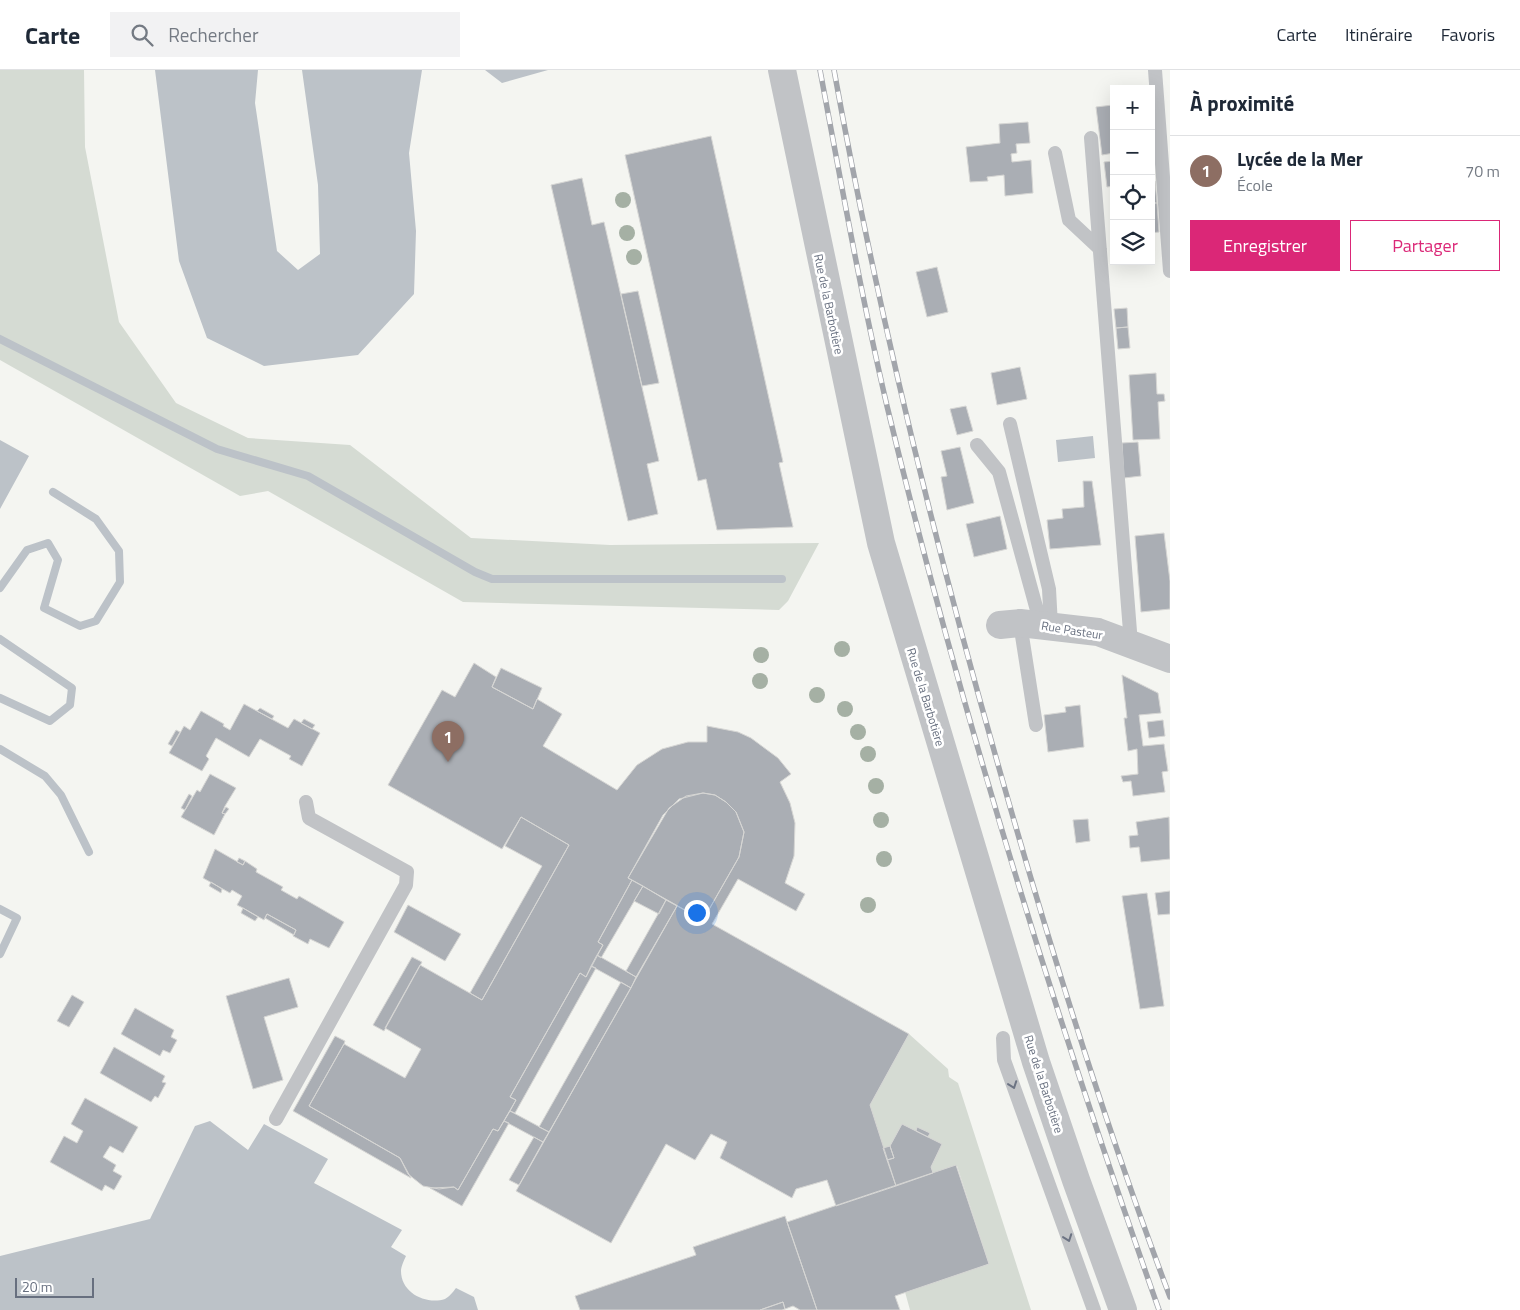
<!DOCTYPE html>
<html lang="fr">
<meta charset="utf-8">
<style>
body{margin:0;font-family:"Titillium Web",sans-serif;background:#f2f2f3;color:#1f2937}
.controls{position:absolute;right:15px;top:15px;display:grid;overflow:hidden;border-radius:0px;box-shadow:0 5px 20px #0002}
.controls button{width:45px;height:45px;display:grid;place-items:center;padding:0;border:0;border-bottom:1px solid #e0e1e3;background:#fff;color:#1f2937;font:25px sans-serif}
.scale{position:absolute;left:15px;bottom:12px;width:79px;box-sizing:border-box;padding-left:5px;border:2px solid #676f7f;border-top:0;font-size:14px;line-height:18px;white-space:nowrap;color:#676f7f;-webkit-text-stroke:4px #fff;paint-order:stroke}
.you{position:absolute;left:696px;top:842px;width:18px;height:18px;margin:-12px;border:4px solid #fff;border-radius:50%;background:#1a73e8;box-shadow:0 0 0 8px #1a73e833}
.badge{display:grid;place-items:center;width:32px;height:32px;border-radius:50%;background:#db2777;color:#fff;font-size:16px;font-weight:700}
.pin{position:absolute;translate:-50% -41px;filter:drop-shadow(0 1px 2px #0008)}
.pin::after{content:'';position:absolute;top:26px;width:18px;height:15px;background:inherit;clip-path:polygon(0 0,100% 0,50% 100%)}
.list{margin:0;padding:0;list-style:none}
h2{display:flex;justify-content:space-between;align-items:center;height:65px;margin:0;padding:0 20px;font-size:21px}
h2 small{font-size:16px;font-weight:400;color:#747a83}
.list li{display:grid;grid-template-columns:32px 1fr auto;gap:15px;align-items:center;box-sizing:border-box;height:70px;padding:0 20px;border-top:1px solid #e0e1e3}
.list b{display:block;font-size:19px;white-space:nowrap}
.list p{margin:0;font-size:16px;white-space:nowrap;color:#747a83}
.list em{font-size:16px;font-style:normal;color:#747a83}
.actions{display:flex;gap:10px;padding:15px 20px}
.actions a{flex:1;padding:11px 0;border:1px solid #db2777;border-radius:0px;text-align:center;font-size:18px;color:#db2777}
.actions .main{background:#db2777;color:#fff}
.icon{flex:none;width:28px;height:28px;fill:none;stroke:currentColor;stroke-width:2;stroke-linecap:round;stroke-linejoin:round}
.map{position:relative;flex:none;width:1170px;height:1240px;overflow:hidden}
header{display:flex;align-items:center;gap:30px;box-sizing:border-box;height:70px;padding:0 25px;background:#fff;border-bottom:1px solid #e0e1e3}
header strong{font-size:24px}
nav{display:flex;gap:28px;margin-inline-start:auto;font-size:18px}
.search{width:350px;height:45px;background:#f2f2f3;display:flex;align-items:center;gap:12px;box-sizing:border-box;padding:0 18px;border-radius:0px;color:#747a83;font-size:19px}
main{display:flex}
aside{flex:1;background:#fff}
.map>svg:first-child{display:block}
.green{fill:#d5dbd3}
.water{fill:#bcc2c8}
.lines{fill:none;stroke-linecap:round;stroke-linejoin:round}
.stream{stroke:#bcc2c8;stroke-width:8}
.building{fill:#aaaeb4;stroke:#d6d6d4}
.service{stroke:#c1c3c6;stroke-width:14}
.minor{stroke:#c1c3c6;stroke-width:28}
.rail-casing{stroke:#a2a5ab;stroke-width:5.5}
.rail{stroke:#fff;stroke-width:4;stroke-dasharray:11;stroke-linecap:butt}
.tree{fill:#a5b0a4}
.oneway{stroke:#6c7383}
.labels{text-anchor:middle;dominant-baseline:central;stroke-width:5;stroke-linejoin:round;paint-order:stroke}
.street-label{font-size:12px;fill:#676f7f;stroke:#fff}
</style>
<header>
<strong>Carte</strong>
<div class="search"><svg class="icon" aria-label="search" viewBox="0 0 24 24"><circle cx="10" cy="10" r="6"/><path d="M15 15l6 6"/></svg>Rechercher</div>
<nav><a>Carte</a><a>Itinéraire</a><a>Favoris</a></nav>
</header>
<main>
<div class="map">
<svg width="1170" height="1240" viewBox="0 0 1170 1240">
<rect width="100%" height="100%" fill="#f4f5f1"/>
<path class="green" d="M 0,0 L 84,0 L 85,77 L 119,252 L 176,333 L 248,368 L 350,375 L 471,468 L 610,475 L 819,473 L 788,531 L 779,540 L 463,532 L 268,421 L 240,426 L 0,290 Z
M 909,964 L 948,999 L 949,1007 L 958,1013 L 1031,1240 L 910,1240 L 905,1222 L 989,1194 L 957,1096 L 933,1103 L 931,1097 L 942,1074 L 928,1067 L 930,1063 L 917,1057 L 916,1061 L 902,1054 L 890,1076 L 883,1078 L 870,1035 Z"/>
<path class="water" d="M 155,0 L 258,0 L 255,33 L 277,181 L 298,200 L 320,184 L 318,115 L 302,0 L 422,0 L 409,83 L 416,161 L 414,224 L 358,285 L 264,296 L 207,268 L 179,191 Z
M 485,0 L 548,0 L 502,13 Z
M 1093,366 L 1095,388 L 1058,392 L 1056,370 Z
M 0,370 L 29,386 L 0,439 Z
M 210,1051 L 248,1080 L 264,1054 L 328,1089 L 314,1113 L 402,1160 L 391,1177 L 406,1186 C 404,1190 401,1197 401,1201 C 401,1223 426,1235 445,1229 C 449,1227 453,1222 456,1218 L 474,1227 L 478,1240 L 0,1240 L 0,1186 L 150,1149 L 195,1056 Z"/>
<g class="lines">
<path class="stream" d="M 0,269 L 217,379 L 308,406 L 475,502 L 492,509 L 782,509
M 0,518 L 27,480 L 48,473 L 58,490 L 44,538 L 80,556 L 96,551 L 120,512 L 119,481 L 96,449 L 53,422
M 0,569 L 72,618 L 70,635 L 50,651 L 0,628
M 0,679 L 45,706 L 61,725 L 89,782
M 0,839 L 17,848 L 0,884"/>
</g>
<path class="building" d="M 1113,35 L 1114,83 L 1102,85 L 1096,37 Z
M 1028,52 L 1030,73 L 1016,74 L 1017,83 L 1011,84 L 1012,92 L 1031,90 L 1033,123 L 1005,126 L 1004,105 L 987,107 L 988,111 L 970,112 L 966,77 L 1000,73 L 999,54 Z
M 711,66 L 783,392 L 779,393 L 793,457 L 717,460 L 706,409 L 698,411 L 625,85 Z
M 1114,91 L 1114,116 L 1107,117 L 1104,92 Z
M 582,108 L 592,155 L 604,152 L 659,391 L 647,394 L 658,444 L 628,451 L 551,115 Z
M 1155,111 L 1157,133 L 1151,133 L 1151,112 Z
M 1151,133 L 1157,133 L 1159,162 L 1151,163 Z
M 937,197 L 948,242 L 927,247 L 916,202 Z
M 638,221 L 659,313 L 642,316 L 621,224 Z
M 1127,238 L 1128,257 L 1116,258 L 1114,239 Z
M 1128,257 L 1130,278 L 1118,279 L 1116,258 Z
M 1020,297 L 1027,329 L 997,335 L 991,303 Z
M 1156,303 L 1157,324 L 1164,324 L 1165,331 L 1158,332 L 1160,369 L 1133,370 L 1129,305 Z
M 966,336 L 973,361 L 957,365 L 950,339 Z
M 1138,372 L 1141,406 L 1124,408 L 1122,373 Z
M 960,377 L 974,433 L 947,440 L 941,407 L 947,406 L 941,381 Z
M 1083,411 L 1092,411 L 1101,475 L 1050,479 L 1047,450 L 1063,448 L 1062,439 L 1084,437 Z
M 1000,446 L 1007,479 L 974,487 L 966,454 Z
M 1164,463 L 1170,511 L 1170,539 L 1141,542 L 1135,466 Z
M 474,593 L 496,607 L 492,617 L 533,639 L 537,629 L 562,644 L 543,676 L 617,720 L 637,695 L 662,679 L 688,672 L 707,672 L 707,656 L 738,662 L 751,668 L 778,688 L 791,704 L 780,712 L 790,733 L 795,753 L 794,786 L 785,813 L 805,824 L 796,841 L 738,809 L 712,854 L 909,964 L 870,1035 L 896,1116 L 836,1136 L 827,1110 L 796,1119 L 792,1128 L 720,1088 L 727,1072 L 711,1064 L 695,1090 L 666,1074 L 611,1173 L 516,1121 L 677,836 L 703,850 L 739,787 L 744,762 L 736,742 L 726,732 L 715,725 L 703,723 L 679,729 L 663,745 L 628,808 L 632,810 L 598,872 L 603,875 L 586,907 L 580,903 L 510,1027 L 516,1030 L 498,1061 L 493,1059 L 458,1120 L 454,1117 L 439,1119 L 423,1116 L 408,1104 L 400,1088 L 309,1036 L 344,974 L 405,1008 L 421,979 L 385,958 L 420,895 L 482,930 L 569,775 L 521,747 L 502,779 L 388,715 L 442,620 L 455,627 Z
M 501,598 L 542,618 L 533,639 L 492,617 Z
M 1122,605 L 1158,623 L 1161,643 L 1139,645 L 1143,676 L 1164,674 L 1168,701 L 1162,702 L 1165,722 L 1133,726 L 1131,711 L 1123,712 L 1121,706 L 1138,704 L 1137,679 L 1128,681 L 1124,648 L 1127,648 Z
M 244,634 L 288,658 L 294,649 L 320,663 L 302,696 L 289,689 L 291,686 L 260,669 L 249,687 L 216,668 L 206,686 L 209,689 L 202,701 L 169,683 L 184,656 L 190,660 L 201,641 L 224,654 L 223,656 L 230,660 Z
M 1080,635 L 1084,677 L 1048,682 L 1044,645 L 1066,642 L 1065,637 Z
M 260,638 L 274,646 L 272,649 L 257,641 Z
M 304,649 L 315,655 L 312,659 L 301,653 Z
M 1163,650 L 1165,666 L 1149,668 L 1147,652 Z
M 176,660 L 180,662 L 172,676 L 168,674 Z
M 210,704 L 236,718 L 225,736 L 222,743 L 225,744 L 214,765 L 181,747 L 197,720 L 200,722 Z
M 703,723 L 715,725 L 726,732 L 736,742 L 744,762 L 739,787 L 703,850 L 628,808 L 669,738 L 686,726 Z
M 189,724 L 192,726 L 185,740 L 181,738 Z
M 226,737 L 229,739 L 225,744 L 222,743 Z
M 521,747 L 569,775 L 482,930 L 470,923 L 542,796 L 505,776 Z
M 1169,747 L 1170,789 L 1141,792 L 1139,777 L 1130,778 L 1129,766 L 1138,765 L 1136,752 Z
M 1088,749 L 1090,771 L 1076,773 L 1073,750 Z
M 215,779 L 243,795 L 245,791 L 257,799 L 256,802 L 283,817 L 281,820 L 297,829 L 299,826 L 344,852 L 329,878 L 310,869 L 308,874 L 293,866 L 296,860 L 267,844 L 264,850 L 243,838 L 237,835 L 242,826 L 232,820 L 230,823 L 203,808 Z
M 239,788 L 245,791 L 243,795 L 237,792 Z
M 632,810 L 643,816 L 601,888 L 597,885 L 603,875 L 598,872 Z
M 211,812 L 222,819 L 221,823 L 209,816 Z
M 643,816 L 666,830 L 659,844 L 634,831 Z
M 1170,821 L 1170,844 L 1158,845 L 1155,823 Z
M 1147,823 L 1164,936 L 1140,939 L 1122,826 Z
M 666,830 L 677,836 L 636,907 L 626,901 Z
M 408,835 L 461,864 L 445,891 L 394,862 Z
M 243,838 L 258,847 L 255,851 L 241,843 Z
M 267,844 L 296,860 L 294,865 L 265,848 Z
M 597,885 L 636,907 L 631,918 L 591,896 Z
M 412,887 L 422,892 L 384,961 L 373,955 Z
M 591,896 L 596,898 L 515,1043 L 510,1041 L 516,1030 L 510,1027 L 580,903 L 586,907 Z
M 289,908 L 298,937 L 264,947 L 283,1010 L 253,1019 L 226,926 Z
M 621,912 L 631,918 L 549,1062 L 539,1057 Z
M 72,925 L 84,932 L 69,957 L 57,951 Z
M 135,938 L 174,960 L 171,967 L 177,970 L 170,983 L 163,980 L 160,986 L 121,964 Z
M 335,966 L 345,971 L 344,974 L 309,1036 L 400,1088 L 411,1108 L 293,1041 Z
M 114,977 L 165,1006 L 162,1012 L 166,1013 L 158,1028 L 155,1026 L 151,1032 L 100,1003 Z
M 85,1028 L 138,1057 L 123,1083 L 110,1076 L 103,1087 L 116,1095 L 113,1101 L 122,1106 L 114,1120 L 105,1115 L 102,1121 L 50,1092 L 64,1066 L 77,1073 L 83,1061 L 71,1054 Z
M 510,1041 L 549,1062 L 543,1072 L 504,1051 Z
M 504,1051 L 509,1053 L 462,1136 L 430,1118 L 454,1117 L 458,1120 L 493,1059 L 498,1061 Z
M 902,1054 L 942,1074 L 931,1097 L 933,1103 L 896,1116 L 887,1090 L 894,1088 L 890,1076 Z
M 917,1057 L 930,1063 L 928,1067 L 916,1061 Z
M 534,1067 L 543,1072 L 519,1115 L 509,1110 Z
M 890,1076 L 894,1088 L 887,1090 L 883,1078 Z
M 956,1095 L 989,1194 L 895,1226 L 900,1240 L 817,1240 L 787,1152 Z
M 785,1146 L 817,1240 L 800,1240 L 793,1236 L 785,1239 L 783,1232 L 760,1240 L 580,1240 L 575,1226 L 696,1185 L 693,1177 Z
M 783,1232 L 785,1239 L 782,1240 L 760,1240 Z"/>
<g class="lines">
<path class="service" d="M 1155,0 L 1170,201
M 1091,68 L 1131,574
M 1055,83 L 1069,150 L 1100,179
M 1010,354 L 1049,519 L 1051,556
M 977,375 L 999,402 L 1041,555
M 1020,553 L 1036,655
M 1003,968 L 1004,990 L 1094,1240
M 276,1049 L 406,815 L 407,802 L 309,748 L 306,732"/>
<path class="minor" d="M 782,0 L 881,473 L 1036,992 L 1076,1110 L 1123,1240
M 1000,555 L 1020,553 L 1098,562 L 1170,589"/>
<g class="rail-casing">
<path id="rail" d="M 820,0 C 841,112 861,225 887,336 C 961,643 1054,943 1159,1240
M 834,0 C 876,233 932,463 997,691 C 1048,872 1104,1052 1170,1227"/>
</g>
<use href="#rail" class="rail"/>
</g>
<g class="tree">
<circle cx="623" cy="130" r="8"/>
<circle cx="627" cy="163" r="8"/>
<circle cx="634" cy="187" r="8"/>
<circle cx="842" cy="579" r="8"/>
<circle cx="761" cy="585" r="8"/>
<circle cx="760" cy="611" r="8"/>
<circle cx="817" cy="625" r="8"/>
<circle cx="845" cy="639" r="8"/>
<circle cx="858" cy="662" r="8"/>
<circle cx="868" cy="684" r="8"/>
<circle cx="876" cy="716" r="8"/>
<circle cx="881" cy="750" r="8"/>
<circle cx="884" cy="789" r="8"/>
<circle cx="868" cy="835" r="8"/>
</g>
<defs><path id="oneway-chevron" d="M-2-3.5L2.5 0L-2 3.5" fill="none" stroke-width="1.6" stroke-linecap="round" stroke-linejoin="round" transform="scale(1.25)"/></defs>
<g class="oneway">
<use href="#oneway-chevron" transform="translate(1013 1015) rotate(70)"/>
<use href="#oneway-chevron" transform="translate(1068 1168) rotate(70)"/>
</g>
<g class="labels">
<g class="street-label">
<text transform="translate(829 234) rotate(78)">Rue de la Barbotière</text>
<text transform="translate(1072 560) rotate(9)">Rue Pasteur</text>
<text transform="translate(926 627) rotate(73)">Rue de la Barbotière</text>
<text transform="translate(1044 1014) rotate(72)">Rue de la Barbotière</text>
</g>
</g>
</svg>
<div class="controls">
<button>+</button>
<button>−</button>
<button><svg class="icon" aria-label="locate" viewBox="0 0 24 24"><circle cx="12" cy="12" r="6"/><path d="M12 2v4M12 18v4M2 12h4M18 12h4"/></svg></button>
<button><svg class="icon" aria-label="layers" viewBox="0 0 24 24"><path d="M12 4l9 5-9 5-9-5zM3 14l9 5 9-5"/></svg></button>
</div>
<div class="scale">20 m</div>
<div class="you"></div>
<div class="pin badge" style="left:448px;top:692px;background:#8d6e63">1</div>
</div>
<aside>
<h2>À proximité<small></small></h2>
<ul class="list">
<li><span class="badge" style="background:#8d6e63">1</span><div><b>Lycée de la Mer</b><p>École</p></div><em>70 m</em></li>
</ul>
<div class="actions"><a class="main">Enregistrer</a><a>Partager</a></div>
</aside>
</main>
